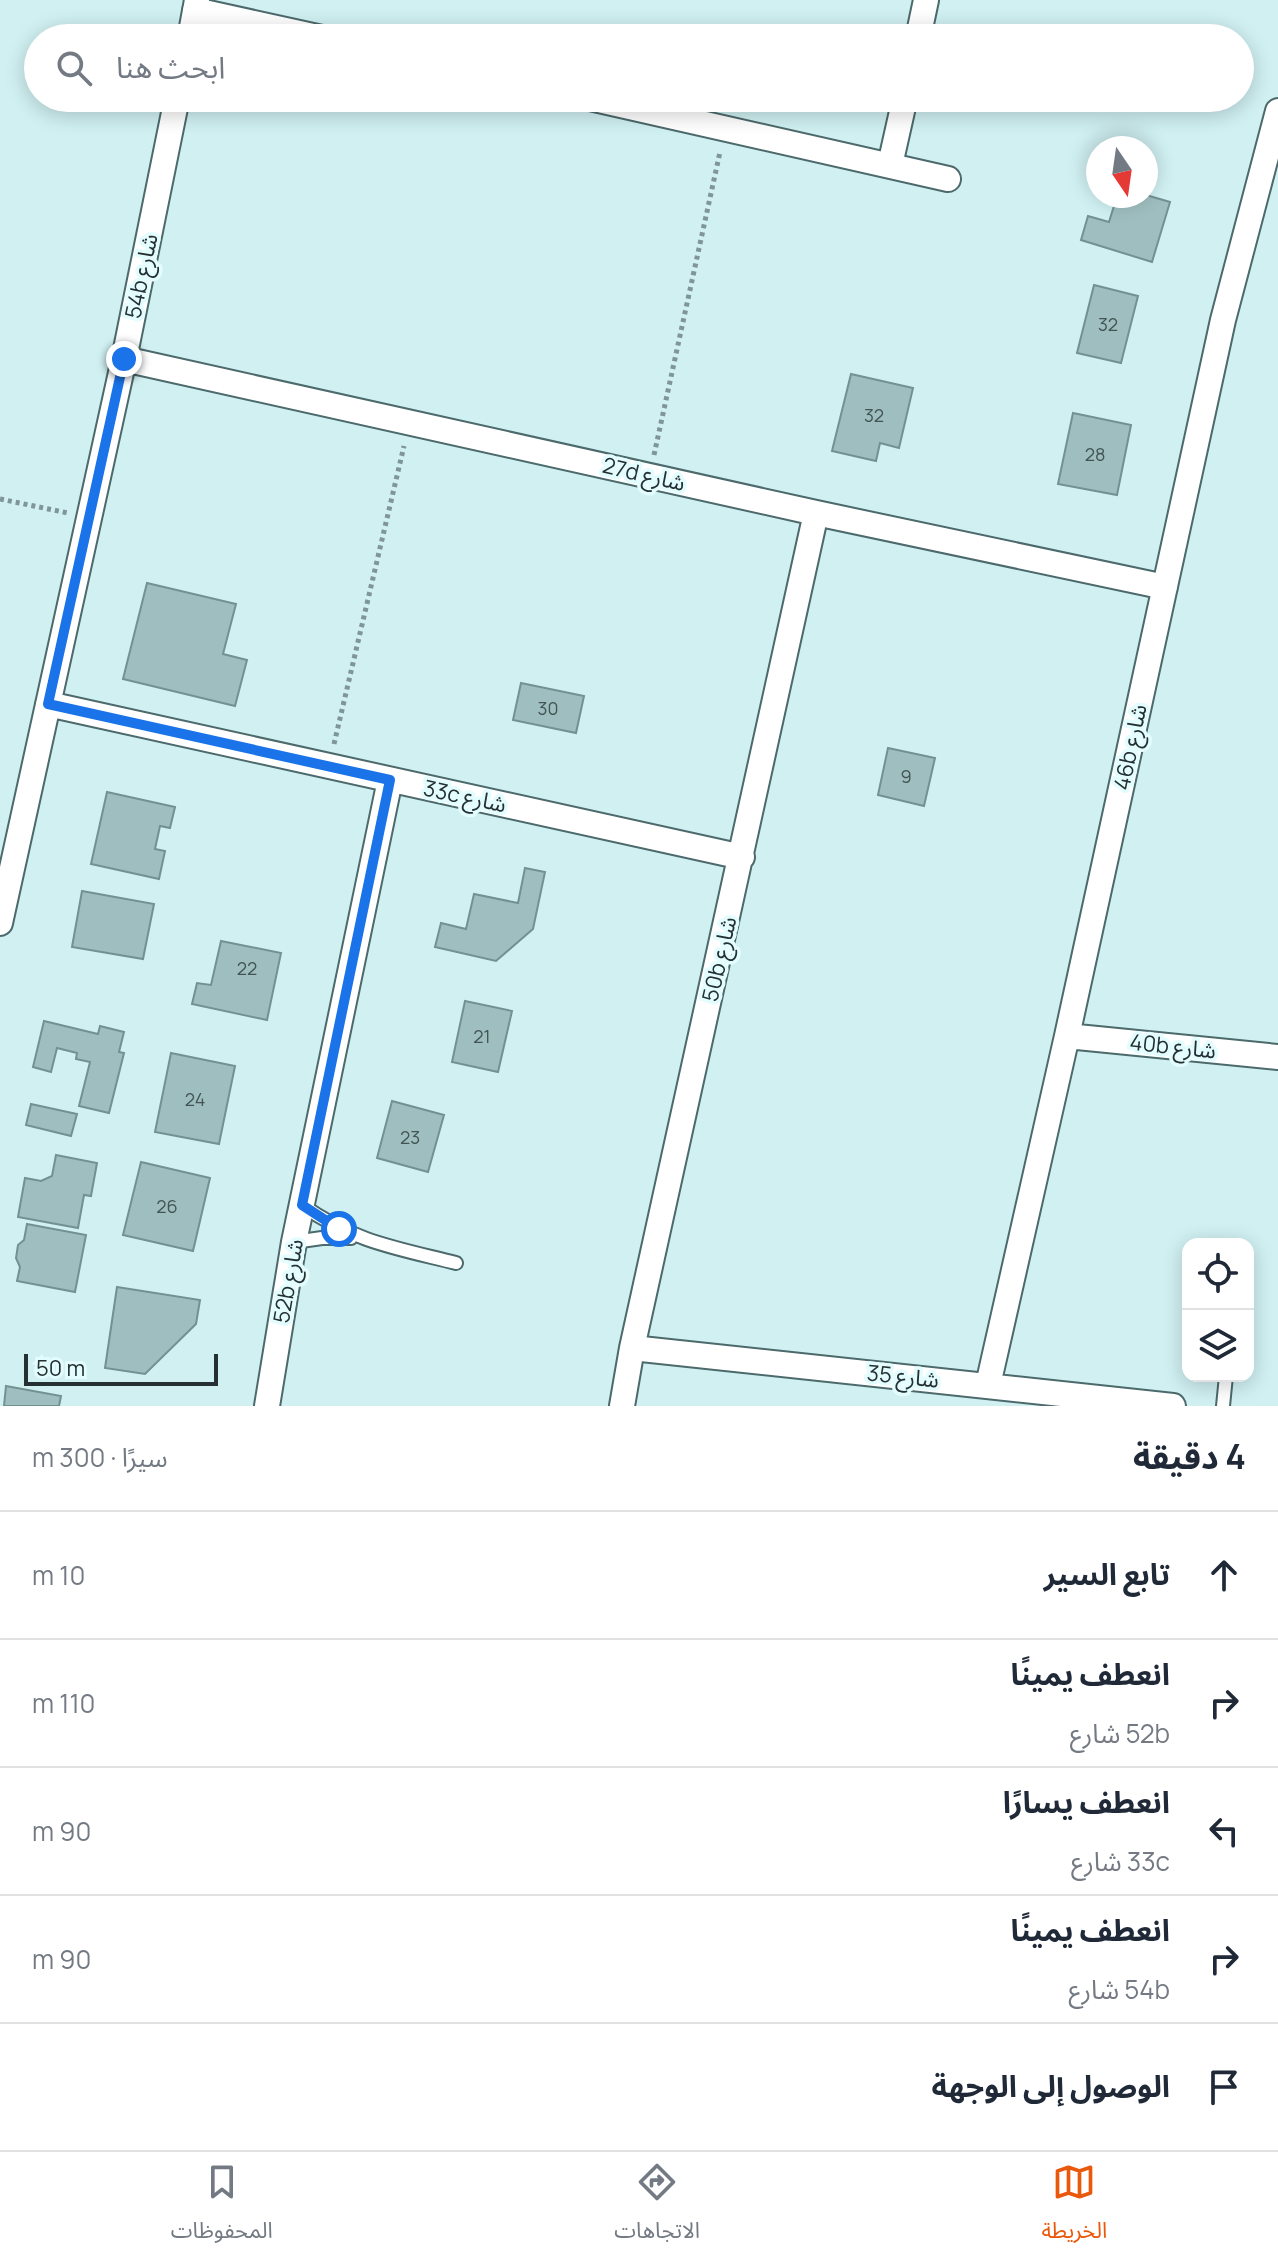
<!DOCTYPE html>
<html lang="ar">
<meta charset="utf-8">
<style>
body{margin:0;font-family:Manrope,"Noto Sans Arabic",sans-serif;background:#f6f6f7;color:#1f2937;direction:rtl}
.controls{position:absolute;right:24px;bottom:24px;display:grid;overflow:hidden;border-radius:16px;box-shadow:0 4px 20px #0003}
.controls button{width:72px;height:72px;display:grid;place-items:center;padding:0;border:0;border-bottom:2px solid #e0e1e3;background:#fff;color:#1f2937;font:40px sans-serif}
.compass{position:absolute;left:1086px;top:136px;width:72px;height:72px;border-radius:50%;background:#fff;box-shadow:0 4px 20px #0003;rotate:167deg}
.scale{position:absolute;left:24px;bottom:20px;width:194px;box-sizing:border-box;padding-left:8px;border:4px solid #243031;border-top:0;font-size:22px;line-height:28px;white-space:nowrap;color:#243031;-webkit-text-stroke:6px #e3fcfe;paint-order:stroke}
.stop{position:absolute;width:24px;height:24px;margin:-18px;border:6px solid #1a73e8;border-radius:50%;background:#fff}
.stop.end{background:#1a73e8;border-color:#fff;box-shadow:0 2px 8px #0008}
.list{margin:0;padding:0;list-style:none}
h2{display:flex;justify-content:space-between;align-items:center;height:104px;margin:0;padding:0 32px;font-size:34px}
h2 small{font-size:26px;font-weight:400;color:#747a83}
.list li{display:grid;grid-template-columns:52px 1fr auto;gap:24px;align-items:center;box-sizing:border-box;height:128px;padding:0 32px;border-top:2px solid #e0e1e3}
.list b{display:block;font-size:30px;white-space:nowrap}
.list p{margin:0;font-size:26px;white-space:nowrap;color:#747a83}
.list em{font-size:26px;font-style:normal;color:#747a83}
.icon{flex:none;width:44px;height:44px;fill:none;stroke:currentColor;stroke-width:2;stroke-linecap:round;stroke-linejoin:round}
.map{position:relative;flex:none;width:1278px;height:1406px;overflow:hidden;direction:ltr}
.search{position:absolute;background:#fff;box-shadow:0 4px 20px #0003;left:24px;right:24px;top:24px;height:88px;display:flex;align-items:center;gap:20px;box-sizing:border-box;padding:0 28px;border-radius:44px;color:#747a83;font-size:30px}
.sheet{height:744px;background:#fff}
nav{display:flex;justify-content:space-around;align-items:center;box-sizing:border-box;height:112px;border-top:2px solid #e0e1e3;background:#fff;font-size:22px;color:#747a83}
nav a{display:grid;justify-items:center;gap:4px}
nav .on{color:#ea580c}
.map>svg:first-child{display:block}
.building{fill:#9fbebf;stroke:#739192;stroke-width:2}
.lines{fill:none;stroke-linecap:round;stroke-linejoin:round}
.lane-casing{stroke:#4c696b;stroke-width:16}
.street-casing{stroke:#4c696b;stroke-width:28}
.path{stroke:#7f9597;stroke-width:5;stroke-dasharray:4 4;stroke-linecap:butt}
.lane{stroke:#fff;stroke-width:12}
.street{stroke:#fff;stroke-width:24}
.route{stroke:#1a73e8;stroke-width:10}
.labels{text-anchor:middle;dominant-baseline:central;stroke-width:7;stroke-linejoin:round;paint-order:stroke}
.number-label{font-size:18px;fill:#435454}
.street-label{font-size:22px;fill:#243031;stroke:#e3fcfe}
</style>
<div class="map">
<svg width="1278" height="1406" viewBox="0 0 1278 1406">
<rect width="100%" height="100%" fill="#d0f0f2"/>
<path class="building" d="M 1146,195 L 1170,202 L 1152,262 L 1081,240 L 1088,216 L 1109,222 L 1117,196 Z
M 1094,285 L 1138,296 L 1121,363 L 1077,353 Z
M 851,374 L 913,388 L 899,448 L 880,443 L 876,461 L 832,451 Z
M 1073,413 L 1131,425 L 1117,495 L 1058,484 Z
M 147,583 L 236,604 L 223,654 L 247,660 L 235,706 L 123,679 Z
M 521,683 L 584,696 L 576,733 L 513,720 Z
M 888,748 L 935,758 L 924,806 L 878,795 Z
M 107,792 L 175,807 L 170,828 L 160,826 L 155,849 L 165,851 L 159,879 L 91,864 Z
M 525,868 L 545,872 L 533,929 L 496,961 L 435,947 L 441,923 L 466,929 L 474,894 L 518,903 Z
M 82,891 L 154,904 L 143,959 L 72,947 Z
M 221,941 L 281,953 L 267,1020 L 192,1004 L 197,983 L 211,985 Z
M 465,1001 L 512,1011 L 498,1072 L 452,1062 Z
M 44,1021 L 98,1034 L 100,1026 L 124,1032 L 119,1052 L 124,1053 L 109,1113 L 79,1106 L 90,1062 L 76,1059 L 77,1053 L 57,1048 L 51,1072 L 33,1067 Z
M 171,1053 L 235,1066 L 219,1144 L 155,1132 Z
M 392,1101 L 444,1115 L 428,1172 L 377,1158 Z
M 31,1104 L 77,1114 L 71,1136 L 26,1125 Z
M 56,1155 L 97,1163 L 91,1196 L 84,1195 L 78,1228 L 18,1217 L 25,1178 L 41,1181 L 52,1176 Z
M 141,1162 L 210,1178 L 193,1251 L 123,1235 Z
M 27,1224 L 86,1235 L 75,1292 L 17,1281 L 20,1267 L 16,1258 L 18,1245 L 24,1240 Z
M 117,1287 L 200,1300 L 196,1324 L 145,1374 L 105,1368 Z
M 6,1386 L 61,1396 L 59,1406 L 4,1406 Z"/>
<g class="lines">
<g class="lane-casing">
<path id="lane" d="M 302,1205 C 354,1242 396,1248 456,1263
M 294,1242 L 322,1238 L 351,1238
M 1223,1406 L 1226,1376"/>
</g>
<g class="street-casing">
<path id="street" d="M 195,10 L 322,38
M 190,38 L 197,0
M 918,38 L 926,0
M 590,98 L 948,179
M 890,165 L 905,98
M 124,359 L 816,513 L 1165,587
M 48,704 L 742,857
M 0,923 L 124,359 L 177,98
M 1067,1036 L 1278,1057
M 632,1348 L 1173,1406
M 988,1385 L 1067,1036 L 1223,320 L 1278,111
M 267,1406 L 294,1242 L 390,780
M 622,1406 L 632,1348 L 816,513"/>
</g>
<path class="path" d="M 654,455 L 720,152
M 0,499 L 68,513
M 334,744 L 404,446"/>
<use href="#lane" class="lane"/>
<use href="#street" class="street"/>
</g>
<g class="lines">
<path class="route" d="M 124,359 L 48,704 L 390,780 L 302,1205 L 339,1229"/>
</g>
<g class="labels">
<g class="number-label">
<text x="1108" y="324">32</text>
<text x="874" y="415">32</text>
<text x="1095" y="454">28</text>
<text x="548" y="708">30</text>
<text x="906" y="776">9</text>
<text x="247" y="968">22</text>
<text x="482" y="1036">21</text>
<text x="195" y="1099">24</text>
<text x="410" y="1137">23</text>
<text x="167" y="1206">26</text>
</g>
<g class="street-label">
<text transform="translate(141 276) rotate(-78)">54b شارع</text>
<text transform="translate(644 474) rotate(13)">27d شارع</text>
<text transform="translate(1130 747) rotate(-78)">46b شارع</text>
<text transform="translate(465 796) rotate(12)">33c شارع</text>
<text transform="translate(719 959) rotate(-77)">50b شارع</text>
<text transform="translate(1173 1046) rotate(6)">40b شارع</text>
<text transform="translate(288 1281) rotate(-80)">52b شارع</text>
<text transform="translate(903 1376) rotate(6)">شارع 35</text>
</g>
</g>
</svg>
<div class="controls">
<button><svg class="icon" aria-label="locate" viewBox="0 0 24 24"><circle cx="12" cy="12" r="6"/><path d="M12 2v4M12 18v4M2 12h4M18 12h4"/></svg></button>
<button><svg class="icon" aria-label="layers" viewBox="0 0 24 24"><path d="M12 4l9 5-9 5-9-5zM3 14l9 5 9-5"/></svg></button>
</div>
<svg class="compass" viewBox="-18 -18 36 36"><path d="M0-13l5 13h-10z" fill="#e53935"/><path d="M0 13l5-13h-10z" fill="#747a83"/></svg>
<div class="scale">50 m</div>
<div class="stop" style="left:339px;top:1229px"></div>
<div class="stop end" style="left:124px;top:359px"></div>
<div class="search"><svg class="icon" aria-label="search" viewBox="0 0 24 24"><circle cx="10" cy="10" r="6"/><path d="M15 15l6 6"/></svg>ابحث هنا</div>
</div>
<section class="sheet">
<h2>4 دقيقة<small>سيرًا · 300 m</small></h2>
<ul class="list">
<li><svg class="icon" aria-label="ahead" viewBox="0 0 24 24"><path d="M12 20V5M6 11l6-6 6 6"/></svg><div><b>تابع السير</b></div><em>10 m</em></li>
<li><svg class="icon" aria-label="right" viewBox="0 0 24 24"><path d="M7 20v-9h11M14 6l5 5-5 5"/></svg><div><b>انعطف يمينًا</b><p>52b شارع</p></div><em>110 m</em></li>
<li><svg class="icon" aria-label="left" viewBox="0 0 24 24"><path d="M17 20v-9H6M10 6l-5 5 5 5"/></svg><div><b>انعطف يسارًا</b><p>33c شارع</p></div><em>90 m</em></li>
<li><svg class="icon" aria-label="right" viewBox="0 0 24 24"><path d="M7 20v-9h11M14 6l5 5-5 5"/></svg><div><b>انعطف يمينًا</b><p>54b شارع</p></div><em>90 m</em></li>
<li><svg class="icon" aria-label="arrive" viewBox="0 0 24 24"><path d="M6 21V4h12l-3 4 3 4H6"/></svg><div><b>الوصول إلى الوجهة</b></div></li>
</ul>
</section>
<nav>
<a class="on"><svg class="icon" aria-label="map" viewBox="0 0 24 24"><path d="M3 6l6-2 6 2 6-2v14l-6 2-6-2-6 2zM9 4v14M15 6v14"/></svg>الخريطة</a>
<a><svg class="icon" aria-label="directions" viewBox="0 0 24 24"><path d="M12 3l9 9-9 9-9-9zM9 14v-3h6M13 9l2 2-2 2"/></svg>الاتجاهات</a>
<a><svg class="icon" aria-label="saved" viewBox="0 0 24 24"><path d="M7 4h10v16l-5-4-5 4z"/></svg>المحفوظات</a>
</nav>
